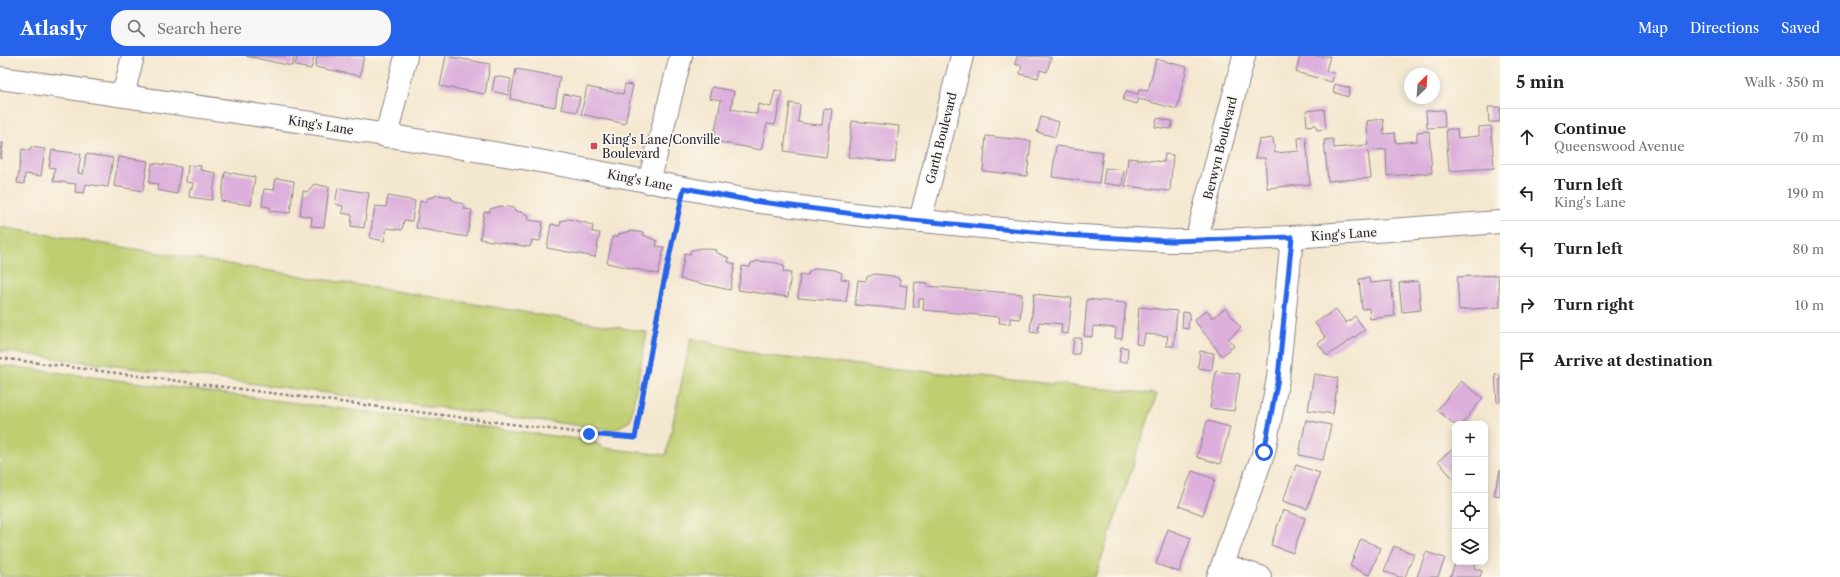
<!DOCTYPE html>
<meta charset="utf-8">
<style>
body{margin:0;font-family:"Libre Caslon Text",serif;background:#f6f6f6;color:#222}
.controls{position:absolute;right:12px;bottom:12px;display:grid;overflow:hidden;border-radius:8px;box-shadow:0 2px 10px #0003}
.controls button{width:36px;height:36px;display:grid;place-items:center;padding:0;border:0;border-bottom:1px solid #e0e0e0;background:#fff;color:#222;font:20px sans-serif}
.compass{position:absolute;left:1404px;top:12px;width:36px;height:36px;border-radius:50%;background:#fff;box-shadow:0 2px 10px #0003;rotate:25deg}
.stop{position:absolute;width:12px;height:12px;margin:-9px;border:3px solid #2563eb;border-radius:50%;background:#fff}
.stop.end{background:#2563eb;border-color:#fff;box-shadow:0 1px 4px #0008}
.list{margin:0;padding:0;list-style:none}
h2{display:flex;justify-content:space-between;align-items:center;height:52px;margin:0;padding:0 16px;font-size:17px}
h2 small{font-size:13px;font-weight:400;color:#767676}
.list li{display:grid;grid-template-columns:26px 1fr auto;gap:12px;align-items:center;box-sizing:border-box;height:56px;padding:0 16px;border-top:1px solid #e0e0e0}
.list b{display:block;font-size:15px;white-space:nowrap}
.list p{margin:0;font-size:13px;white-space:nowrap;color:#767676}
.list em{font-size:13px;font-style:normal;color:#767676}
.icon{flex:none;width:22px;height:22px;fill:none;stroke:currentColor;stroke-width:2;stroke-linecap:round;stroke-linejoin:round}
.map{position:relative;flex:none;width:1500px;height:521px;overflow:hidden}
header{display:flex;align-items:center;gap:24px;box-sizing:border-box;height:56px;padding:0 20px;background:#2563eb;color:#fff}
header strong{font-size:19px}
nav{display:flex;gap:22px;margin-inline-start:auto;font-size:14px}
.search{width:280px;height:36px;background:#f6f6f6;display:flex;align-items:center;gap:10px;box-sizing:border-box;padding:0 14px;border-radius:16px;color:#767676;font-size:15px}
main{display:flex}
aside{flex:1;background:#fff}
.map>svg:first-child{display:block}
.green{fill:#bfce71;stroke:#707856}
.building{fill:#dcafdc}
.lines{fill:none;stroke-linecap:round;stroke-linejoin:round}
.minor-casing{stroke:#8b8485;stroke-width:24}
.tertiary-casing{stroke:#8b8485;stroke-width:24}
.path{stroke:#8b8485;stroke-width:2.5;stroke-dasharray:3 3;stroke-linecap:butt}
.minor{stroke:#fff;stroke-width:22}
.tertiary{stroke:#fff;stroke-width:22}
.route{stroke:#2563eb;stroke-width:5}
.poi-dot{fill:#d1495b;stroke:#fbf7ec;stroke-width:1.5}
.labels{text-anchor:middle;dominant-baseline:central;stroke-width:3.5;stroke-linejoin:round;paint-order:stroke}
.street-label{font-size:12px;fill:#22223b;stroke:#fbf7ec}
.poi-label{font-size:12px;fill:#22223b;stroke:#fbf7ec;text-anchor:start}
</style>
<header>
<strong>Atlasly</strong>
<div class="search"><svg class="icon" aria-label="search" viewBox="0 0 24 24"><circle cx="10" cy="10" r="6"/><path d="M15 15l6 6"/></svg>Search here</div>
<nav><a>Map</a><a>Directions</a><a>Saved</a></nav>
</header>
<main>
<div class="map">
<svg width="1500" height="521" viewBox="0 0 1500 521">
<rect width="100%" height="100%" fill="#fbf7ec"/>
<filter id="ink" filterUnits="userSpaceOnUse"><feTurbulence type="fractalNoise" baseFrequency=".025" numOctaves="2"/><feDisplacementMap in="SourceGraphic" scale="8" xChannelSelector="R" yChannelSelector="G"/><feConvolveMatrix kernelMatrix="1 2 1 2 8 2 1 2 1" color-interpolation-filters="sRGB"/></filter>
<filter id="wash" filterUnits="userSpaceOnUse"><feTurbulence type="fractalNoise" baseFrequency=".012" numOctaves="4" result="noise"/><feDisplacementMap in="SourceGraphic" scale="16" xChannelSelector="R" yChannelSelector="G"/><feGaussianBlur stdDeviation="0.9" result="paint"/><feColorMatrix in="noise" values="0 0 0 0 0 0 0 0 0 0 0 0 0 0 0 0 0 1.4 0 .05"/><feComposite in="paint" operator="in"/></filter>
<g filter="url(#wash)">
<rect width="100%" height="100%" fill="#f4e7cf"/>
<path class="green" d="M 0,171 L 647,276 L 630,365 L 614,374 L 0,295 Z
M 691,282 L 767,300 L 1157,338 L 1095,521 L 0,521 L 0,309 L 593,385 L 604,392 L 666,399 Z"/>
<g id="blocks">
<path class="building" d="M 246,0 L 294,0 L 292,10 Z
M 297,0 L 314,0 L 311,13 L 295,10 Z
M 317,0 L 364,0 L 360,20 L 315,11 Z
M 446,0 L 490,8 L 485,38 L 440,30 Z
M 1017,0 L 1051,1 L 1047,16 L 1040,14 L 1038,22 L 1020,18 L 1022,10 L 1015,8 Z
M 1300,0 L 1330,0 L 1326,15 L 1334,17 L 1332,26 L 1296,16 Z
M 1156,3 L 1187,11 L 1177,53 L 1139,43 L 1137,48 L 1123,44 L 1126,35 L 1138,38 L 1139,33 L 1148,35 Z
M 516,13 L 560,21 L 555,51 L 510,43 Z
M 495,20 L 511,23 L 508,39 L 492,35 Z
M 625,28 L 633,29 L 625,68 L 581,58 L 587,31 L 623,38 Z
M 1335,28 L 1350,32 L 1348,41 L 1333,36 Z
M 712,31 L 734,35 L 731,53 L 757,58 L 758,48 L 771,51 L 775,34 L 782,36 L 775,69 L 767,68 L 761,94 L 713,85 L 721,44 L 709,42 Z
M 564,38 L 580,41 L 577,56 L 561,53 Z
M 790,47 L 800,49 L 798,66 L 808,68 L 822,69 L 824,52 L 832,53 L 826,101 L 784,95 Z
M 1488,51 L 1500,51 L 1500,66 L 1489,66 Z
M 1324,53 L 1326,73 L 1317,74 L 1316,69 L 1307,70 L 1306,55 Z
M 1444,54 L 1445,71 L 1427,72 L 1426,55 Z
M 1041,61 L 1059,66 L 1055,81 L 1037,76 Z
M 1157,62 L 1172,65 L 1171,73 L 1155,71 Z
M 1383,63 L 1384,78 L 1395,77 L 1396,87 L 1417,85 L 1417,76 L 1429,75 L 1432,117 L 1387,120 L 1386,93 L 1368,95 L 1371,122 L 1328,125 L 1324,84 L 1333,83 L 1334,92 L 1368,89 L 1367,65 Z
M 852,65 L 899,70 L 895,106 L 848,101 Z
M 1491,70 L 1494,112 L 1449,115 L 1446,73 L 1457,73 L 1458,82 L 1479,80 L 1479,71 Z
M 986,80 L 1031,85 L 1027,120 L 983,115 Z
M 1306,81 L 1310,128 L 1267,132 L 1265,102 L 1255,102 L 1259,84 L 1273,82 L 1275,97 L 1299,95 L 1298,82 Z
M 0,87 L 3,87 L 1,103 L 0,103 Z
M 1056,90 L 1103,96 L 1099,127 L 1052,121 Z
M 31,91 L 45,93 L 41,120 L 25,118 L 24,128 L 17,127 L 22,93 L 30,95 Z
M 52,94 L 81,98 L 78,117 L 83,118 L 86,98 L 113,102 L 108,131 L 86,128 L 84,137 L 75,136 L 76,128 L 53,125 L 55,112 L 49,111 Z
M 1165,98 L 1173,99 L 1170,135 L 1125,130 L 1128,102 L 1164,106 Z
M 118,101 L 148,105 L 143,135 L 114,130 Z
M 152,107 L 181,111 L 177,138 L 157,134 L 158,128 L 149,127 Z
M 188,109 L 201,110 L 200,114 L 216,117 L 212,144 L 189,141 L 190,132 L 192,133 L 193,127 L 186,126 Z
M 1105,112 L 1124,114 L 1122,130 L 1103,127 Z
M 225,116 L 255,121 L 251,149 L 221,145 Z
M 276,122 L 294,125 L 290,157 L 270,155 L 270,151 L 262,150 L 264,133 L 274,134 Z
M 314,128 L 329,131 L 324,171 L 311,170 L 312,161 L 300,159 L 303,135 L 307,136 Z
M 338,132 L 369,137 L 364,172 L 351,170 L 352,159 L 342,157 L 343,150 L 335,148 Z
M 438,139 L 451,141 L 451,143 L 465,149 L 464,153 L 472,154 L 467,181 L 416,172 L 420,145 L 426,146 L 426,143 Z
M 388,140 L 415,145 L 412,165 L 404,164 L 402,174 L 387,172 L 384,185 L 370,182 L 375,150 L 386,151 Z
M 501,150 L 515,152 L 514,154 L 529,159 L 528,164 L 543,166 L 540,185 L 532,184 L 530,191 L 480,183 L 484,156 L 490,156 L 490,153 Z
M 569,163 L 586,167 L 593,170 L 592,176 L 600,177 L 595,201 L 547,192 L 551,168 L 560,170 L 561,165 Z
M 630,175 L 644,177 L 643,179 L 657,185 L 656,190 L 664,191 L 658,218 L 607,207 L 613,180 L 618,181 L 619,178 Z
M 702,192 L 716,194 L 715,196 L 729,202 L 728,206 L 735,208 L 730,234 L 680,223 L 685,197 L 690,198 L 691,194 Z
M 759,205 L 777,207 L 784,210 L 783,216 L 791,217 L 788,241 L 738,234 L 742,210 L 750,211 L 751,207 Z
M 817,212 L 835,214 L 842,217 L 841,223 L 849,224 L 846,246 L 798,242 L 800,218 L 808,219 L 809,215 Z
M 875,218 L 893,220 L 900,223 L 900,229 L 907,230 L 905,253 L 855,249 L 858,224 L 866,225 L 867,221 Z
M 1498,219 L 1500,251 L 1459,254 L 1457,221 Z
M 1369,222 L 1370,227 L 1391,225 L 1395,260 L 1370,263 L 1369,252 L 1362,253 L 1359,223 Z
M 1418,225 L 1421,254 L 1402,256 L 1399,227 Z
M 915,226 L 928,227 L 927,230 L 1022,238 L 1020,263 L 1010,262 L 1010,268 L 999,267 L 1000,261 L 923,254 L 924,243 L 919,243 L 919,251 L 913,251 Z
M 1034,238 L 1072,242 L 1068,278 L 1061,277 L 1062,268 L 1039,266 L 1038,277 L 1030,276 Z
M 1087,243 L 1126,247 L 1122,283 L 1115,282 L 1116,272 L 1093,270 L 1092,281 L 1084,280 Z
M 1139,251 L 1177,255 L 1174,290 L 1166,290 L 1168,280 L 1145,278 L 1143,289 L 1136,288 Z
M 1225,252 L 1241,272 L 1228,283 L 1234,290 L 1222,300 L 1194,264 L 1207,254 L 1213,262 Z
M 1336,253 L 1346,267 L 1355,260 L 1365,274 L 1327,300 L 1318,287 L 1326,282 L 1315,267 Z
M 1183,256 L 1190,257 L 1188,273 L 1182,272 Z
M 1074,282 L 1081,282 L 1079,298 L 1072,298 Z
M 1121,291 L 1128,292 L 1127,306 L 1119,306 Z
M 1200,295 L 1214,297 L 1212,314 L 1198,312 Z
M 1216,315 L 1240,318 L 1234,355 L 1210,352 Z
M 1314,318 L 1338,322 L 1333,358 L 1308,354 Z
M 1495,319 L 1500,319 L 1500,346 L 1497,346 Z
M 1461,325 L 1483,342 L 1462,368 L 1455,369 L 1437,354 Z
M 1306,364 L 1331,369 L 1323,404 L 1299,399 Z
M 1207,365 L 1230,371 L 1220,408 L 1197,401 Z
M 1455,391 L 1455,425 L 1438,405 Z
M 1296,409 L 1320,417 L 1307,453 L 1283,445 Z
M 1500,414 L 1500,440 L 1494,439 Z
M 1192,415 L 1215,423 L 1203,459 L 1179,450 Z
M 1283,454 L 1305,462 L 1293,497 L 1271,489 Z
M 1168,473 L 1191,482 L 1179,516 L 1156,508 Z
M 1361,483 L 1381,492 L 1369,519 L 1350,510 Z
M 1394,490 L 1414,498 L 1405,521 L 1399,521 L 1384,515 Z
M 1426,496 L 1445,502 L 1438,521 L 1417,521 Z
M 1456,506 L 1476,507 L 1474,512 L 1482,515 L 1480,521 L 1450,521 Z"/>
</g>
</g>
<g filter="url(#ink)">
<use href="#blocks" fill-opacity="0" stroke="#8b8485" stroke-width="1"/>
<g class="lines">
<g class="minor-casing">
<path id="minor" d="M 123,39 L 133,0
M 386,80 L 406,0
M 649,126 L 681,0
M 920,165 L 962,0
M 1196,185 L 1244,0
M 1223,509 L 1260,521
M 1218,521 L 1264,396 L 1278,322 L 1292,181"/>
</g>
<g class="tertiary-casing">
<path id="tertiary" d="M 0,22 L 325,69 L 529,103 L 753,145 L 862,159 L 1064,179 L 1171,185 L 1196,185 L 1292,181 L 1500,166"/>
</g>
<path class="path" d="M 0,302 L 589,378 L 635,382 L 679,153"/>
<use href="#minor" class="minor"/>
<use href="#tertiary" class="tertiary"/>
</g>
</g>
<g class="lines" filter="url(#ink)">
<path class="route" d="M 589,378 L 635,382 L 661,239 L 684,132 L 753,145 L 862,159 L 1064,179 L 1171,185 L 1292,181 L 1278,322 L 1264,396"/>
</g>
<rect class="poi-dot" x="590" y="86" width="8" height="8" rx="2"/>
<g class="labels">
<g class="street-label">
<text transform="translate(321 69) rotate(9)">King's Lane</text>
<text transform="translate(941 82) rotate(-76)">Garth Boulevard</text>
<text transform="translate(1220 92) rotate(-76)">Berwyn Boulevard</text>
<text transform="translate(640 124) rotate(11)">King's Lane</text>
<text transform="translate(1344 178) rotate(-4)">King's Lane</text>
</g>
<g class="poi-label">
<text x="602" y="83">King's Lane/Conville<tspan x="602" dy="14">Boulevard</tspan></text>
</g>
</g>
</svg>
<div class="controls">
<button>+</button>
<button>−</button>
<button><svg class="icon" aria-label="locate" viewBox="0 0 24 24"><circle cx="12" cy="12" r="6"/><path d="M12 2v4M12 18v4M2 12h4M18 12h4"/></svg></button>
<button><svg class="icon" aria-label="layers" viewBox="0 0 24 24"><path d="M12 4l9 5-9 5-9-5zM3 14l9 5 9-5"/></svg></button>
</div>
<svg class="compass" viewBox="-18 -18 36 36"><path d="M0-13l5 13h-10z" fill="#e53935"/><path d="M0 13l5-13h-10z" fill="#767676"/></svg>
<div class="stop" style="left:1264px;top:396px"></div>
<div class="stop end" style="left:589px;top:378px"></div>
</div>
<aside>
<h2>5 min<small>Walk · 350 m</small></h2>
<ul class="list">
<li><svg class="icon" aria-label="ahead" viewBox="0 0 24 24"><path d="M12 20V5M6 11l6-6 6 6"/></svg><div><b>Continue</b><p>Queenswood Avenue</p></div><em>70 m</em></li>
<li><svg class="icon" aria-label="left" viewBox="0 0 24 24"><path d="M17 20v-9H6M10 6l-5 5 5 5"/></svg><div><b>Turn left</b><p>King's Lane</p></div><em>190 m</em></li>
<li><svg class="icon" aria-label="left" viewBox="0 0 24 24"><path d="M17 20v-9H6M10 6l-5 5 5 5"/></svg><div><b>Turn left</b></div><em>80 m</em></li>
<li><svg class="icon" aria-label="right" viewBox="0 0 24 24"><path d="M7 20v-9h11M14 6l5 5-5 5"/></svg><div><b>Turn right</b></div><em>10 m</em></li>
<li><svg class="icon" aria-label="arrive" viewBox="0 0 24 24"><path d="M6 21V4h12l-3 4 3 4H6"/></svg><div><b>Arrive at destination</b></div></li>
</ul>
</aside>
</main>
